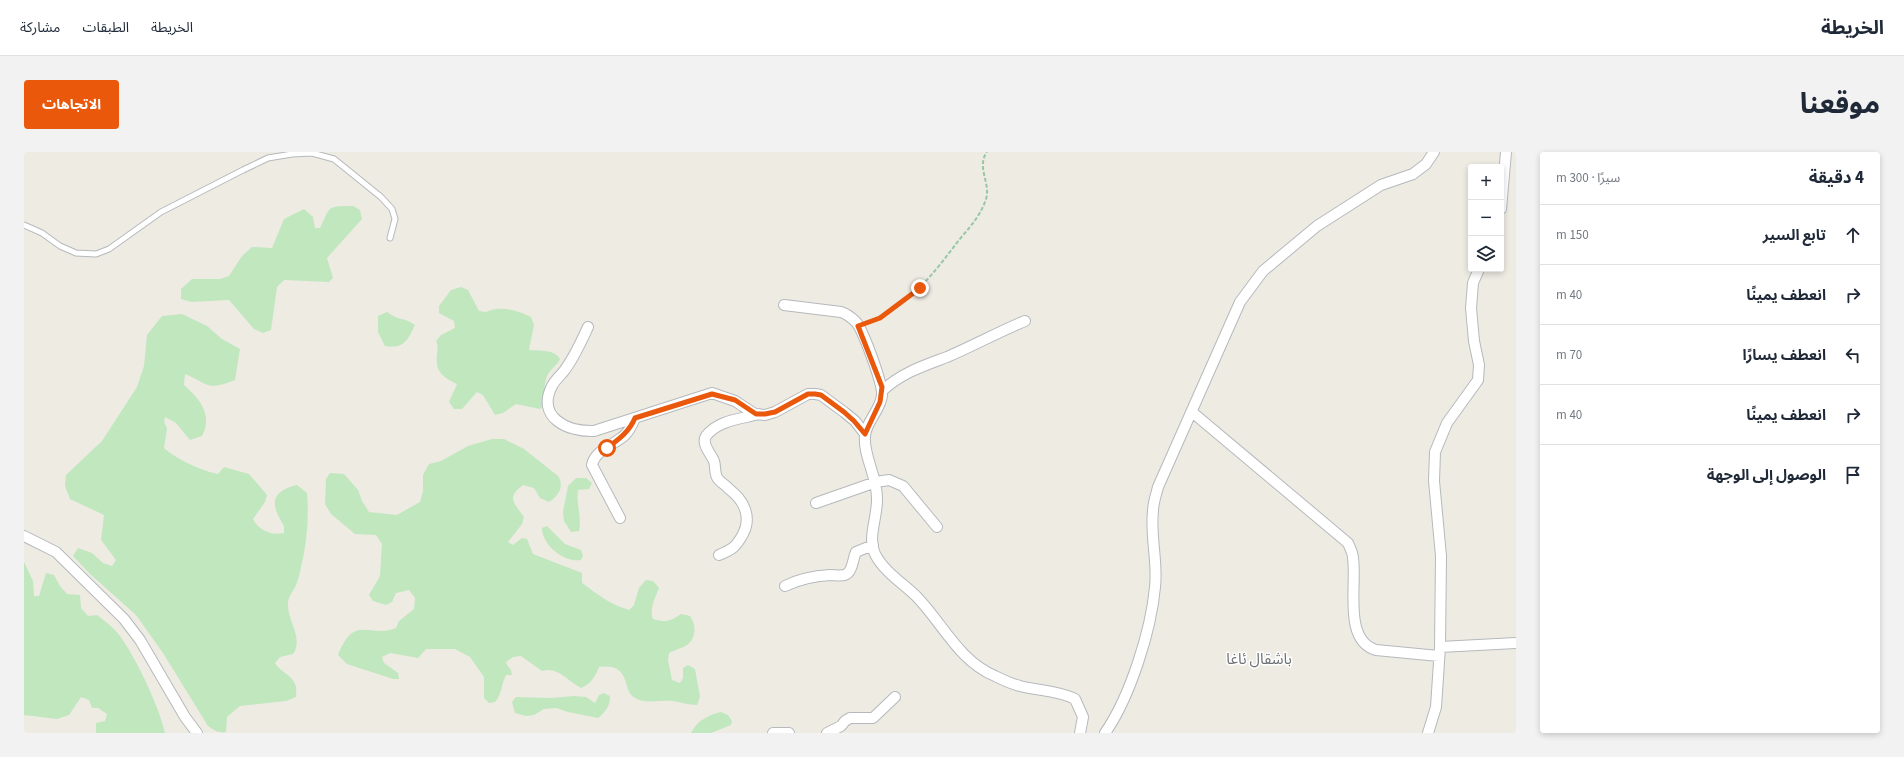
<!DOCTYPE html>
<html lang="ar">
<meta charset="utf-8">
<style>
body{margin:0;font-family:"Source Sans 3","Noto Sans Arabic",sans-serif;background:#f2f2f3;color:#1f2937;direction:rtl}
.controls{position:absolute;right:12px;top:12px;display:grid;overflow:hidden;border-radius:4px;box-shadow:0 2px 6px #0003}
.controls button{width:36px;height:36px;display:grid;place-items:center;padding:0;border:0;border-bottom:1px solid #e0e1e3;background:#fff;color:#1f2937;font:20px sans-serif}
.stop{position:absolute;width:12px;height:12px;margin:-9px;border:3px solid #ea580c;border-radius:50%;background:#fff}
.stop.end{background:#ea580c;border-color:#fff;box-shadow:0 1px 4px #0008}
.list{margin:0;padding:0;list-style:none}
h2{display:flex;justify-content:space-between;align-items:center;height:52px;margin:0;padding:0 16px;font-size:17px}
h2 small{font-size:13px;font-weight:400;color:#747a83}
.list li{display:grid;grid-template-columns:26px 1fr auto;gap:12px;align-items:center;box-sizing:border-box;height:60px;padding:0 16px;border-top:1px solid #e0e1e3}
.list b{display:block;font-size:15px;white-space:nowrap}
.list em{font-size:13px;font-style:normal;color:#747a83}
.icon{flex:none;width:22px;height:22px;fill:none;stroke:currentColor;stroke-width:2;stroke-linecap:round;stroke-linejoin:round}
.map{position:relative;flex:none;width:1492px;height:581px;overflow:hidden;direction:ltr;border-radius:4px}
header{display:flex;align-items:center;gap:24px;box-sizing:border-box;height:56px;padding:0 20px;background:#fff;border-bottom:1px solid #e0e1e3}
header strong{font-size:19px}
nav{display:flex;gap:22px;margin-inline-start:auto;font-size:14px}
.intro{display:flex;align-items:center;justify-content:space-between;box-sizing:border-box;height:96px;padding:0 24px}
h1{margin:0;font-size:28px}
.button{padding:10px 18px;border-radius:4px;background:#ea580c;color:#fff;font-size:14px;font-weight:700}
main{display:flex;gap:24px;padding:0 24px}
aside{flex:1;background:#fff;border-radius:4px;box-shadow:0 2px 6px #0003}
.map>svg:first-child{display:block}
.green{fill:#c0e7be}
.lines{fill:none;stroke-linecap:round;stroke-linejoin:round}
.lane-casing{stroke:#b5b9bd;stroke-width:7}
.street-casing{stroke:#b5b9bd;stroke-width:12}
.path{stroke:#97c8a3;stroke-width:2;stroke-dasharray:4 2;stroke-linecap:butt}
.lane{stroke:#fff;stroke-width:5}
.street{stroke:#fff;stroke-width:10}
.route{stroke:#ea580c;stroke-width:5}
.labels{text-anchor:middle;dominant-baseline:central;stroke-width:3;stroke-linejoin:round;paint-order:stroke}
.quarter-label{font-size:15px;fill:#6c7176;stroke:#fff}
</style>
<header>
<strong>الخريطة</strong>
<nav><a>الخريطة</a><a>الطبقات</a><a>مشاركة</a></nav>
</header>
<div class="intro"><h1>موقعنا</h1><a class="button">الاتجاهات</a></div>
<main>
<aside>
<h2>4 دقيقة<small>سيرًا · 300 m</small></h2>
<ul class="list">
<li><svg class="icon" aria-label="ahead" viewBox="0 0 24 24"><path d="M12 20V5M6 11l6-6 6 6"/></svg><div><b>تابع السير</b></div><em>150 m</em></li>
<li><svg class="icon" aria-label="right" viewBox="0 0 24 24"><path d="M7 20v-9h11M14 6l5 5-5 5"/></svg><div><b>انعطف يمينًا</b></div><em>40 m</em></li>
<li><svg class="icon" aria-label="left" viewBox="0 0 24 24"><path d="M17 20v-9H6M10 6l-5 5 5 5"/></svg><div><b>انعطف يسارًا</b></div><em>70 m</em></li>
<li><svg class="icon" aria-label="right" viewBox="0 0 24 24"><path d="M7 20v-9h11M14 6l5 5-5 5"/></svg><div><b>انعطف يمينًا</b></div><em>40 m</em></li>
<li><svg class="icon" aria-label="arrive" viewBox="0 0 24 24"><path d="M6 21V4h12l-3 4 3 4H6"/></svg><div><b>الوصول إلى الوجهة</b></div></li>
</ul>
</aside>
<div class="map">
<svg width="1492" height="581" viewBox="0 0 1492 581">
<rect width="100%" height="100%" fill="#eeebe3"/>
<path class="green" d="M 329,54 L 336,58 L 338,67 L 303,106 L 309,126 L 305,130 L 260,128 L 253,135 L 247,178 L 239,181 L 230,177 L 205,148 L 167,150 L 157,147 L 157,137 L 168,127 L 196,127 L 205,124 L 218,104 L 228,95 L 248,96 L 260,67 L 280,57 L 289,65 L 291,76 L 296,76 C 307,54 302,54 329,54 Z
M 437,135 L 444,138 L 455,159 L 462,160 C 476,153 493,158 507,165 L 510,173 L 505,198 C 516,199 530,197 536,207 C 533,213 527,217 524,222 C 519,231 521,241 522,251 L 516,257 L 492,252 L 479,261 L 471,263 L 459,243 L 453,240 L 438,257 L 430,257 L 425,250 L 433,232 C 420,226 411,220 413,204 C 413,197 415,195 412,189 L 417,183 L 431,176 L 430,169 L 415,161 L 415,154 L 427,138 Z
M 363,160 C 375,169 380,165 391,173 C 383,189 380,197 361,194 L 354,180 L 354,164 Z
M 158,162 L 183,174 L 198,187 L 216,197 L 211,228 C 182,239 187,233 161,222 L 160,233 C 176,247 189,263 178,284 L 166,288 L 152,271 L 141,265 L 140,270 L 143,276 L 140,296 C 152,307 178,319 194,322 L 200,315 L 225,322 L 243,343 L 241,350 L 229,367 C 235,378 247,384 260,381 L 260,374 C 247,353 245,340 273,333 L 283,341 C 285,365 283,391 277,415 C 276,421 274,429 271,435 C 268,441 264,445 264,452 C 263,468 280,486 269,502 L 256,505 L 251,511 C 256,520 268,523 271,532 C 273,536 272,542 272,545 L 262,549 L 216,554 L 203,565 L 202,580 C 194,581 190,578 184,574 L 139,501 L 112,463 L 66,422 L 49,404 L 54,396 L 68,401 L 79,411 L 88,414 L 92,408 L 77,388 L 80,363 L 46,347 L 41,334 L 42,323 L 78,289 L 113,235 L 120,214 L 123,183 L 138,164 Z
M 468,287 L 480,287 L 500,297 L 534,324 C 541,335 534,344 525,350 L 516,346 L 510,336 L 499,333 C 481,346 491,352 500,365 L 498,372 L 484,390 L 489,393 L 498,386 L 503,387 L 509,402 L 558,421 L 558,431 C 573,442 587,453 605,458 L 610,453 L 615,436 L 622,428 L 629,429 L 635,436 C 631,446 625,457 629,467 C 642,471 647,469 657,462 L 666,464 C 672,473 673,485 663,493 C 659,496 650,498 645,501 L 644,508 L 648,528 L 656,531 L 659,526 L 659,516 L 664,513 L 671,517 L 676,545 L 673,553 C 664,553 657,550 648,549 C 637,548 621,552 611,546 C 597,539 609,511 575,515 C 571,525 567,532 557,536 C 544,529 533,514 518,519 L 497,504 L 489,505 L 482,510 L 483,513 L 487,518 L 488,523 L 482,523 C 477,533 478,542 471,550 L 465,551 L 460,546 L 460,525 L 446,505 L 431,497 L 402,497 L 394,506 L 366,501 L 358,505 L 360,511 L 374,521 L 375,527 L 369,527 L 323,512 L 314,503 C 331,461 344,487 372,476 L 375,469 L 390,457 L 391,446 L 385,438 L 372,441 L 368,450 L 362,453 L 349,449 L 345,443 L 356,424 L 358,392 L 352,383 L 331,382 L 307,362 L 301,352 L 302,327 L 306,321 L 320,322 L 334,338 L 338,349 L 345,360 L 373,363 L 396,350 L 399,339 L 399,323 L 405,312 L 417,309 L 444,294 Z
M 552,326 L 562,326 L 568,331 L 565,337 L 554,338 C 552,352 558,365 555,379 L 547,380 L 540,369 L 539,360 L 544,334 Z
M 523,374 L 541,392 L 557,398 L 559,404 L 557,408 C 540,411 518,393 518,376 Z
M 0,410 L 9,429 L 10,444 L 15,444 L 22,421 L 30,423 L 36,434 L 43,442 L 56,443 L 57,456 L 64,464 L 73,463 C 81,469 90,476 96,484 C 112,506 135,554 141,581 L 72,581 L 72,571 L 81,569 L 83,562 L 74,556 L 68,556 L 65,548 L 57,545 L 45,563 L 33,567 L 0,563 Z
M 580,541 L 586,544 C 587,552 581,561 574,566 L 544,560 L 532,556 L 520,557 L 510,563 L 502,564 L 491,561 L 488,550 L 492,545 L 527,546 L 550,544 L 562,545 L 571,551 L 575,543 Z
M 697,560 L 704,563 L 708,569 L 707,573 L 687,581 L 667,581 C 673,569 684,563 697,560 Z"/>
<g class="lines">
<g class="lane-casing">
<path id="lane" d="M 0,73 L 18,81 L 36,94 L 52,101 L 72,102 L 85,97 L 137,60 L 219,18 L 244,6 L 268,2 L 288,1 L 310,7 L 357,45 L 368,57 L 371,67 L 366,86"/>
</g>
<g class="street-casing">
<path id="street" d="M 1477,57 L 1482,0
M 760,153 L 817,160 C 823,162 827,165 832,170 C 839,178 859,232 858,243 C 857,258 842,269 841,284 C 839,303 853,324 853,346 C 854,363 843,386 851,402 C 860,420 880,432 893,445 C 919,472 935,509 971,524 C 979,528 988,532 996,534 C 1015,539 1033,538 1051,547 L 1059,565 L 1056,581
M 564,175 C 557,190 550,206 540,219 C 536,224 531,228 528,234 C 512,265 543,280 570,279 L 688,241 L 711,249 L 731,262 L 741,263 L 751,260 L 784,242 L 791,242 L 797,243 L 820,260 L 831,269 L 841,282
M 858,239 C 877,221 899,214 923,205 C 949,194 974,180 1001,169
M 1168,260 L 1324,391 C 1326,396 1329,401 1329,406 C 1333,434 1319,488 1352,498 L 1415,504
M 792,351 L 852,330 L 865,328 L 879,334 L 913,375
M 596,366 L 568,313 C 571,298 590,293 601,283 C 606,278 608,273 611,266
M 0,384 L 32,400 L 100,467 L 116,488 L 161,565 L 173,581
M 695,403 C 709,397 712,395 719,382 C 728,365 720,348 705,337 C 702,333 697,331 694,327 C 690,322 692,315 690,309 C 687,302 677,292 682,284 C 694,268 717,267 735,262
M 761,434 C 775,427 790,424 806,423 C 812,423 820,425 824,421 C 829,416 829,406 832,400 L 849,393
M 1416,495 L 1492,491
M 749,581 L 765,581
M 803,581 L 817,574 L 821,569 L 826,566 L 849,566 L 871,545
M 1081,581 C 1106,545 1127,479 1131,435 C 1134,410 1126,384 1129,359 C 1129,351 1132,343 1134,335 L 1216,150 L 1239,119 L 1293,74 L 1357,33 L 1389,22 L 1402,12 L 1410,0
M 1404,581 L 1412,555 L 1416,495 L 1417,404 L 1410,329 L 1411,300 L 1423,271 L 1454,228 L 1455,213 L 1450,189 L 1447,156 L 1449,131 L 1455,117"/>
</g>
<path class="path" d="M 843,170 C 884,156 910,121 935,88 C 946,75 957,63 962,47 C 967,31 952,15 963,0"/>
<use href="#lane" class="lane"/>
<use href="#street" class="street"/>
</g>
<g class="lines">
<path class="route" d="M 583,296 C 595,287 605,280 611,266 L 688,242 L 711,248 L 732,262 L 741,262 L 751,260 L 784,242 L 791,242 L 797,243 L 820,260 L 830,269 L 841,282 L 856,250 L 858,235 L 834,174 L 856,166 L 896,136"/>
</g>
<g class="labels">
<g class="quarter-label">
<text x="1235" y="507">باشقال ئاغا</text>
</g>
</g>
</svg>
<div class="controls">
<button>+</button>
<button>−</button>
<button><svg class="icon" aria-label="layers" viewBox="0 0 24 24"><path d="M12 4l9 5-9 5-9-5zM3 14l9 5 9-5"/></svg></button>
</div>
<div class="stop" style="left:583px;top:296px"></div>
<div class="stop end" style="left:896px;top:136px"></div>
</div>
</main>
